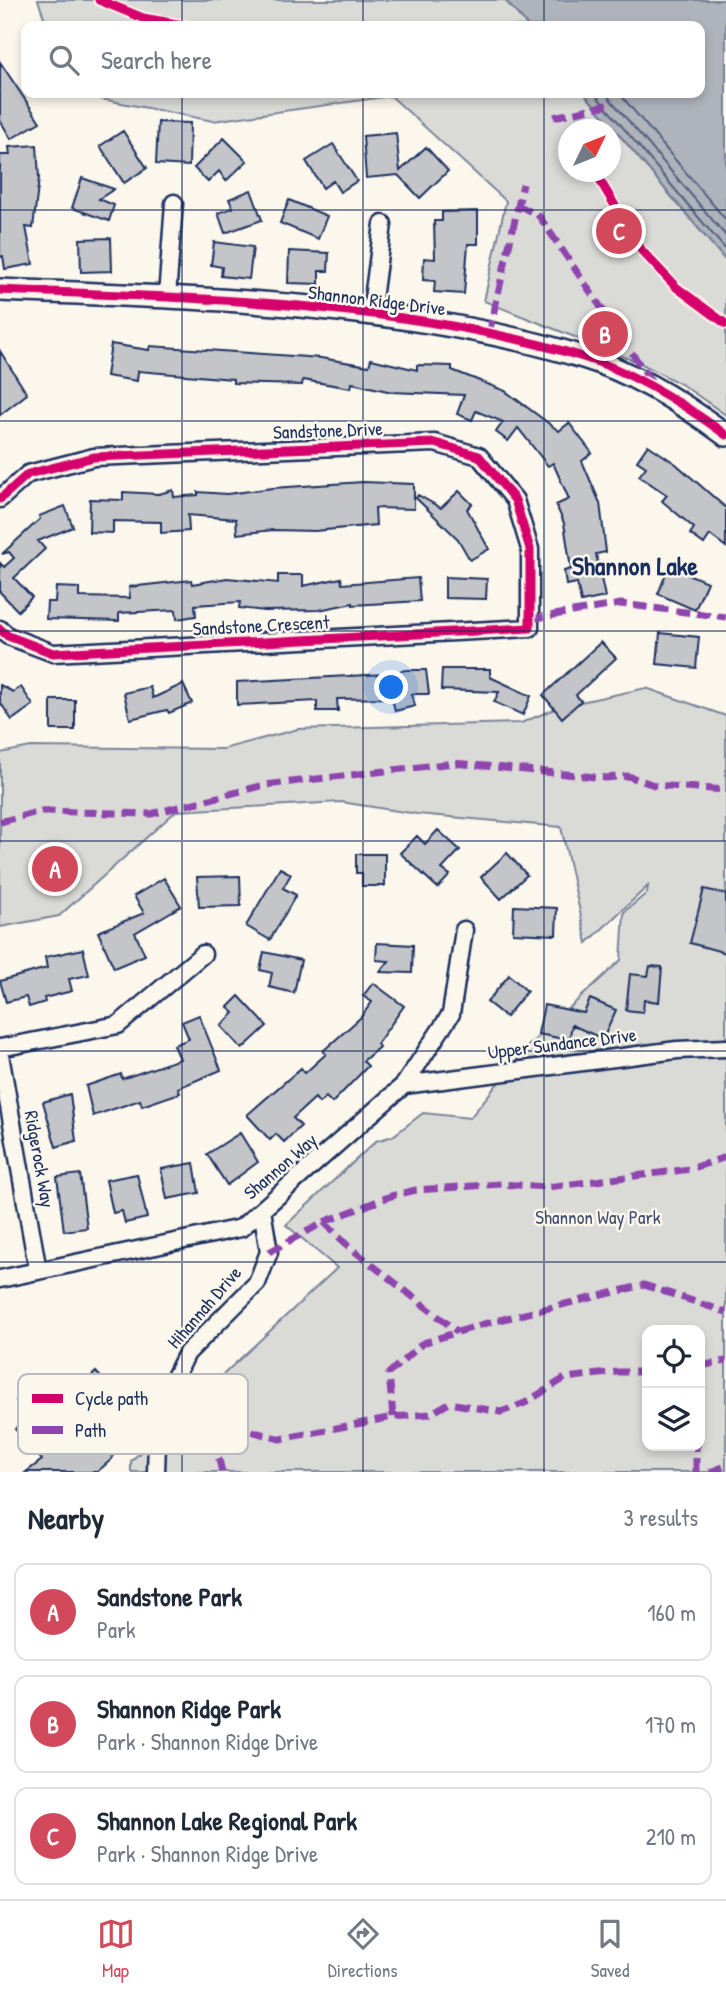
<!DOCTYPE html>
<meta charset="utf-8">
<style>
body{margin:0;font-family:"Patrick Hand",sans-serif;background:#f6f6f7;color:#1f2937}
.controls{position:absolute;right:21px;bottom:21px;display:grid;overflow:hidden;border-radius:14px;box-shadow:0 4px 10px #0003}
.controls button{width:63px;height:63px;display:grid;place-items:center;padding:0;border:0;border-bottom:2px solid #e0e1e3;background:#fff;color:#1f2937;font:35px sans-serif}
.compass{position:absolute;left:558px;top:119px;width:63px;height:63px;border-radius:50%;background:#fff;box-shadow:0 4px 10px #0003;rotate:47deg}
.you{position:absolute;left:392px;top:688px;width:24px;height:24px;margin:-18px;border:5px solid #fff;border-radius:50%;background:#1a73e8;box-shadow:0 0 0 10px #1a73e833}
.badge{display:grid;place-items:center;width:46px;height:46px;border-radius:50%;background:#d1495b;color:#fff;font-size:23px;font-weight:700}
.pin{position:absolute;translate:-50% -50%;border:4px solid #fff;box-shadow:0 2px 7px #0006}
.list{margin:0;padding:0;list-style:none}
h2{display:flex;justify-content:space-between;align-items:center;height:91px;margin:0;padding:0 28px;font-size:30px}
h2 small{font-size:23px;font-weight:400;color:#747a83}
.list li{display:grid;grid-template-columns:46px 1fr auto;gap:21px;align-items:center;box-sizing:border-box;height:98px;margin:0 14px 14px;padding:0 14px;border:2px solid #e0e1e3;border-radius:14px}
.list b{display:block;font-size:26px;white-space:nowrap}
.list p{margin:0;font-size:23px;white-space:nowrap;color:#747a83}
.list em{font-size:23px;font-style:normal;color:#747a83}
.icon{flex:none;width:38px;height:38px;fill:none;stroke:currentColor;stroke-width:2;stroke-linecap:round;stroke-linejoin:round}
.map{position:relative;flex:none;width:726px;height:1472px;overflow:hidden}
.search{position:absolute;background:#fff;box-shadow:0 4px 10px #0003;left:21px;right:21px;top:21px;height:77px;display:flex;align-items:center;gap:18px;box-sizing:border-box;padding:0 24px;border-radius:14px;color:#747a83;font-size:26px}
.sheet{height:427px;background:#fff}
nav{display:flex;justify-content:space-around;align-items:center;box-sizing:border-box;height:98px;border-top:2px solid #e0e1e3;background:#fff;font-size:19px;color:#747a83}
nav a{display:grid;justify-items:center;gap:4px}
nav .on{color:#d1495b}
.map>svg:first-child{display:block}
.green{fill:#dadad7;stroke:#7a849a;stroke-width:2;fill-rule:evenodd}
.water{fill:#afb3bb;stroke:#747e96;stroke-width:2}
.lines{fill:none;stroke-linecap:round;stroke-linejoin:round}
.shore{stroke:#566483;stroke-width:2}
.building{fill:#c3c5c9;stroke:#1b2f5e;stroke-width:2}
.minor-casing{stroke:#1b2f5e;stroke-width:21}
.tertiary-casing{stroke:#1b2f5e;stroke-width:26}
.minor{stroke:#fbf7ec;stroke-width:16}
.tertiary{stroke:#fbf7ec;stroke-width:21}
.quiet{stroke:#8e44ad;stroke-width:7;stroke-dasharray:14 7;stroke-linecap:butt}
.cycleway-casing{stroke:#fbf7ec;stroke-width:13}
.cycleway{stroke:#d6006c;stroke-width:9}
.grid{fill:none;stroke:#1b2f5e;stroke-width:2;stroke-opacity:0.55}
.labels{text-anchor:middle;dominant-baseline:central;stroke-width:5;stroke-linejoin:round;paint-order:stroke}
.street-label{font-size:19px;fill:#1b2f5e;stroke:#fbf7ec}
.park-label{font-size:19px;fill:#415176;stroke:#fbf7ec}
.district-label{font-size:26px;font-weight:bold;fill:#1b2f5e;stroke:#fbf7ec}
.key{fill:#fbf7ec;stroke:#b8bbc1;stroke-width:2}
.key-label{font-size:19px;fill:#1b2f5e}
</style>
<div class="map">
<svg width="726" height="1472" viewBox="0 0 726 1472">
<rect width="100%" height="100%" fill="#fbf7ec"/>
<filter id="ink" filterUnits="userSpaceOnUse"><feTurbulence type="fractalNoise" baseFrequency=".0143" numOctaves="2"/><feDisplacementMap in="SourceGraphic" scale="14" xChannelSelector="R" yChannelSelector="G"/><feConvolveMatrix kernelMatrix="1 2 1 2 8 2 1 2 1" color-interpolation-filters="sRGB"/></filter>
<g filter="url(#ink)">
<path class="green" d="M 38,0 L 505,0 L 528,26 L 47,26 Z
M 71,93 L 584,93 L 726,261 L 726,415 L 681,384 L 640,363 L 484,301 L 506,201 L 391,96 L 213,121 ZM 568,130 L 610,130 L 610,172 L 568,172 Z
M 646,688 L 726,716 L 726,1472 L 131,1472 L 131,1461 L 337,1268 L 286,1225 L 376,1141 L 393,1136 L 423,1113 L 470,1118 L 527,1047 L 621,960 L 624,912 L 647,893 L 648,886 L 587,943 L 561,827 L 417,814 L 341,802 L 176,811 L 59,916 L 0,927 L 0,753 L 31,747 L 223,749 L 298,729 L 521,723 L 562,706 ZM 647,1330 L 700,1330 L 700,1446 L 647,1446 Z"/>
<path class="water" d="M 505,0 L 726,0 L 726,261 L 584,93 L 700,93 L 700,26 L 528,26 Z"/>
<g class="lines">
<path class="shore" d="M 594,93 L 726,250
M 605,93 L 726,236
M 619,93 L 726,220"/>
</g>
<path class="building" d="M 0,62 L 40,122 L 11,139 L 0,120 Z
M 158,122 L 190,123 L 189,166 L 156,164 Z
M 123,131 L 147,168 L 124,183 L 100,146 Z
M 396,133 L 400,171 L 426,147 L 448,171 L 420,198 L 398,175 L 366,178 L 363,136 Z
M 224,138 L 247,161 L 226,181 L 219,171 L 208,182 L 194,168 Z
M 333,144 L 357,181 L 340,192 L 333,181 L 323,188 L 306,161 Z
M 37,145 L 39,178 L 33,228 L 26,227 L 33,264 L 5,269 L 3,256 L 0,257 L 0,155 L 10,155 L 9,147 Z
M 82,178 L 114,189 L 99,199 L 114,205 L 109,221 L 72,208 Z
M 251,190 L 262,220 L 225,233 L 218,213 L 233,208 L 229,199 Z
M 289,200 L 327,216 L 318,239 L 280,223 Z
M 478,211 L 478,244 L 468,244 L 464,294 L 434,292 L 435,281 L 423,280 L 424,258 L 435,259 L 434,221 L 442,221 L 442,212 Z
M 111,238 L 112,271 L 81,272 L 80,239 Z
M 214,242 L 253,247 L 249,279 L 221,276 L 222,267 L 211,265 Z
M 289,251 L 329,253 L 328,271 L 319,271 L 319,284 L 288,283 Z
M 111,344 L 149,350 L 150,346 L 321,358 L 369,366 L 371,359 L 417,370 L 417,365 L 452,366 L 452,370 L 505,391 L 559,431 L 569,423 L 592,453 L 582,461 L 600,503 L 606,552 L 596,554 L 605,597 L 581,602 L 577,583 L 566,585 L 564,571 L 571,569 L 564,523 L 556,505 L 569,499 L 553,463 L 548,466 L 518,428 L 508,441 L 496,432 L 503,422 L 476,411 L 472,420 L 457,414 L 464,395 L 392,392 L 352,383 L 351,388 L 303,380 L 302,385 L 233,383 L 233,379 L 138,371 L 137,381 L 106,376 Z
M 0,351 L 27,394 L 0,415 Z
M 648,445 L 676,464 L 726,508 L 726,547 L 710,535 L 704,544 L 690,534 L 694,528 L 662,501 L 667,495 L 639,476 L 646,467 L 637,461 Z
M 363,482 L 414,484 L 414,509 L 375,508 L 376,525 L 315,531 L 273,530 L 237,534 L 236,519 L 188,515 L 189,531 L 161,533 L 161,522 L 113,521 L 113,533 L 89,532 L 90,499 L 123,500 L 123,492 L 159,494 L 173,490 L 174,497 L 198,495 L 198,492 L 227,494 L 273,488 Z
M 459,491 L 472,504 L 467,509 L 489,549 L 470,560 L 458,539 L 416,498 L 418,495 L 441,508 Z
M 65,506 L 73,527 L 38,541 L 45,549 L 14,578 L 32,597 L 18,611 L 0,592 L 0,563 L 4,567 L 14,558 L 9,552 L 2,554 L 40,519 L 39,516 Z
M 669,566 L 707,582 L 695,610 L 658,594 Z
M 278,575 L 303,575 L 303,586 L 341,578 L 342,584 L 418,578 L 420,601 L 353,605 L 353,603 L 319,610 L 265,611 L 239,608 L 240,602 L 195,605 L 196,616 L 177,619 L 176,610 L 119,613 L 119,621 L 46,619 L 47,602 L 55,602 L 56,587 L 79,588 L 79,597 L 130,598 L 129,587 L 191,580 L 192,584 L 227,578 L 278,583 Z
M 445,577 L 487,579 L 486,599 L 445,598 Z
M 660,633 L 699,637 L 696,668 L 657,664 Z
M 601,642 L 616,658 L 576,695 L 581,701 L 562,718 L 543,695 Z
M 442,669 L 490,669 L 490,677 L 531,696 L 523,715 L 494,702 L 499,692 L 441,690 Z
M 406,670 L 426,670 L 429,694 L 412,694 L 415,706 L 395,711 L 392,698 L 337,699 L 338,711 L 317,711 L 317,701 L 237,705 L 237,682 L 386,674 Z
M 183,684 L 192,703 L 169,713 L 167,710 L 130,719 L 124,693 L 150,687 L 153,698 Z
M 0,685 L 13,692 L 21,687 L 33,705 L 12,720 L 0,702 Z
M 51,700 L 75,700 L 75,730 L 51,730 Z
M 438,830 L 460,850 L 442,869 L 450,875 L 438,888 L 400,853 L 417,836 L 425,844 Z
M 507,853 L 527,875 L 501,899 L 481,877 Z
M 356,854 L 385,854 L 385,886 L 362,886 L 362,873 L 356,873 Z
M 280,868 L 291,874 L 283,888 L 296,895 L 270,940 L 246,926 Z
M 240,876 L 241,906 L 199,907 L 197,877 Z
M 164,878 L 181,906 L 135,933 L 145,955 L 114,968 L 98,932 L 144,913 L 134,896 Z
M 704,889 L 726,894 L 726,953 L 690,943 Z
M 514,906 L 557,908 L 556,935 L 513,933 Z
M 377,943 L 413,945 L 412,973 L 380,972 L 389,961 L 376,960 Z
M 83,949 L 89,975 L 69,979 L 72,991 L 44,998 L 45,1002 L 29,1007 L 26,997 L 6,1002 L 0,981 L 47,968 L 45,957 Z
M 264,952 L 301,960 L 294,993 L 269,987 L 272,973 L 260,970 Z
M 650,966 L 662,967 L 659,1002 L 644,1000 L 643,1012 L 626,1010 L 630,974 L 648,976 Z
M 509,975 L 527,991 L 506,1017 L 487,1002 Z
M 373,983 L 404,1006 L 377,1044 L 379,1047 L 363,1061 L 368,1066 L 332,1103 L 326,1097 L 319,1103 L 315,1098 L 293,1118 L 301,1126 L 284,1142 L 276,1134 L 270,1140 L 247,1115 L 301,1068 L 305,1073 L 326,1054 L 323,1051 L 360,1018 L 372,1002 L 363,996 Z
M 239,996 L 267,1026 L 242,1049 L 221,1026 L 234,1013 L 228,1007 Z
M 590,999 L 616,1010 L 603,1039 L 572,1025 L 569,1040 L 538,1034 L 544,1005 L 584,1013 Z
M 199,1015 L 221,1070 L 178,1088 L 180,1093 L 142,1106 L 140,1100 L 93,1116 L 86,1086 L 121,1074 L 122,1079 L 180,1059 L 174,1045 L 189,1039 L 182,1022 Z
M 70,1094 L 76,1141 L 56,1147 L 43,1102 Z
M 240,1133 L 258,1162 L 227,1185 L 207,1154 Z
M 194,1163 L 199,1193 L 167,1199 L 161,1169 Z
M 80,1174 L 87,1228 L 64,1231 L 57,1177 Z
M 137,1174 L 147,1218 L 125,1223 L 122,1211 L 113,1213 L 106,1180 Z
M 96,1372 L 108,1385 L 105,1387 L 130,1413 L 119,1428 L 112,1459 L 97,1472 L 26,1472 L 42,1460 L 15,1429 L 29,1417 L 16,1401 L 28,1391 L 45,1410 L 72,1385 L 77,1389 Z"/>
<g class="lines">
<g class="minor-casing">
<path id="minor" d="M 167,297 L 174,203
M 371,314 L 383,224
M 0,499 L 28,474 L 94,457 L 435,443 L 479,456 L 515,500 L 530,549 L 530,628 L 53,653 L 8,636 L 0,629
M 0,1048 L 118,1025 L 203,954
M 0,1055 L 38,1271
M 404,1085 L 677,1050 L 726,1048
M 0,1279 L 241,1228 L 404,1085 L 451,1014 L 464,930
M 156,1472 L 158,1411 L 187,1353 L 257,1283 L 269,1252 L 262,1210"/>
</g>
<g class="tertiary-casing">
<path id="tertiary" d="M 0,290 C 190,298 400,301 583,357 C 633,372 684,404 726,435"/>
</g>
<use href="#minor" class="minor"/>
<use href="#tertiary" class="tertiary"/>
<path class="quiet" d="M 554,117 L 607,105
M 518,205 L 539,216 L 653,384
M 489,334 L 523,184
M 530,619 L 621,604 L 726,617
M 0,822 L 41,811 L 151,814 L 265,785 L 454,763 L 606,778 L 628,776 L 654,785 L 726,790
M 324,1222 L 348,1246 L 458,1332
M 269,1252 L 324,1222 L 391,1196 L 416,1190 L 501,1184 L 548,1187 L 690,1169 L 726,1157
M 700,1366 L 726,1361
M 393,1417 L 389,1373 L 423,1343 L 487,1323 L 644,1285 L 726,1312
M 222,1472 L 213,1435 L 221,1423 L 280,1439 L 393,1417 L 430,1414 L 449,1403 L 501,1412 L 525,1403 L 565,1378 L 617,1372 L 647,1372
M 696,1472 L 696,1446
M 710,1472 L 726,1466"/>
<g class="cycleway-casing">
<path id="cycleway" d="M 99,0 L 143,18 L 188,26
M 595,172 L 642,251 L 676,287 L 726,324
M 0,290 C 190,298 400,301 583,357 C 633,372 684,404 726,435
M 0,499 L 28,474 L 94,457 L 435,443 L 479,456 L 515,500 L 530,549 L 530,628 L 53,653 L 8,636 L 0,629"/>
</g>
<use href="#cycleway" class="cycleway"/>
</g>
</g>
<path class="grid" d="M 182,0 L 182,26M 363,0 L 363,26M 544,0 L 544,26M 182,93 L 182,1472M 363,93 L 363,1472M 544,93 L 544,1472M 0,210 L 726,210M 0,421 L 726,421M 0,631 L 726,631M 0,841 L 726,841M 0,1051 L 726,1051M 0,1262 L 726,1262"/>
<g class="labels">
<g class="street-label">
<text transform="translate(377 300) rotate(7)">Shannon Ridge Drive</text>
<text transform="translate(328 430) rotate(-2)">Sandstone Drive</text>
<text transform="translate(261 625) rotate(-3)">Sandstone Crescent</text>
<text transform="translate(562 1043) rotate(-7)">Upper Sundance Drive</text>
<text transform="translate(40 1159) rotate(80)">Ridgerock Way</text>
<text transform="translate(280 1166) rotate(-41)">Shannon Way</text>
<text transform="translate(204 1307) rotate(-49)">Hihannah Drive</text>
</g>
<g class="park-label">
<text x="598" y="1217">Shannon Way Park</text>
</g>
<g class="district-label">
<text x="635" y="565">Shannon Lake</text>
</g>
</g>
<rect x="18" y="1374" width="230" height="80" rx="10" class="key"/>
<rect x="32" y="1394" width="31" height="9" fill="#d6006c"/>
<rect x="32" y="1426" width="31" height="8" fill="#8e44ad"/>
<g class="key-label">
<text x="75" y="1405">Cycle path</text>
<text x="75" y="1437">Path</text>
</g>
</svg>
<div class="controls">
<button><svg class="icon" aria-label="locate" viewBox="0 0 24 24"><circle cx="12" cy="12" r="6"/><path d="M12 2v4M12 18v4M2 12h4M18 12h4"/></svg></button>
<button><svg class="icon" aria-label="layers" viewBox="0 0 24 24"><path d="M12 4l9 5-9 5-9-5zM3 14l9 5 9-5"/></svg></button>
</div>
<svg class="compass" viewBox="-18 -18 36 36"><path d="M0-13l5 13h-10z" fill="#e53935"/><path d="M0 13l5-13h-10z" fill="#747a83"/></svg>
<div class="you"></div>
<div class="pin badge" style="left:55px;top:869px">A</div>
<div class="pin badge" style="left:605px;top:334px">B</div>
<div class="pin badge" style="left:619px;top:231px">C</div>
<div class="search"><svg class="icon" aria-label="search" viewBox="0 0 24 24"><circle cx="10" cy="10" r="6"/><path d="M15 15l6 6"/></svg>Search here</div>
</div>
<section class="sheet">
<h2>Nearby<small>3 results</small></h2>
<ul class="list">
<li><span class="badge">A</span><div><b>Sandstone Park</b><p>Park</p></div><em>160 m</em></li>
<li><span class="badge">B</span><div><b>Shannon Ridge Park</b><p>Park · Shannon Ridge Drive</p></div><em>170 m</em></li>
<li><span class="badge">C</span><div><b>Shannon Lake Regional Park</b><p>Park · Shannon Ridge Drive</p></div><em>210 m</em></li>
</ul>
</section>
<nav>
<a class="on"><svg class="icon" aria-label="map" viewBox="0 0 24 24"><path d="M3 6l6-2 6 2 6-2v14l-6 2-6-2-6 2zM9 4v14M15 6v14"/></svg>Map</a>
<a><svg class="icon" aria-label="directions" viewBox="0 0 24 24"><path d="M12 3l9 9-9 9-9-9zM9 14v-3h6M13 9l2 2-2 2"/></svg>Directions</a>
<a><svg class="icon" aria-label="saved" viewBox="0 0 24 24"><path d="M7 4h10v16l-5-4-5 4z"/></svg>Saved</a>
</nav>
